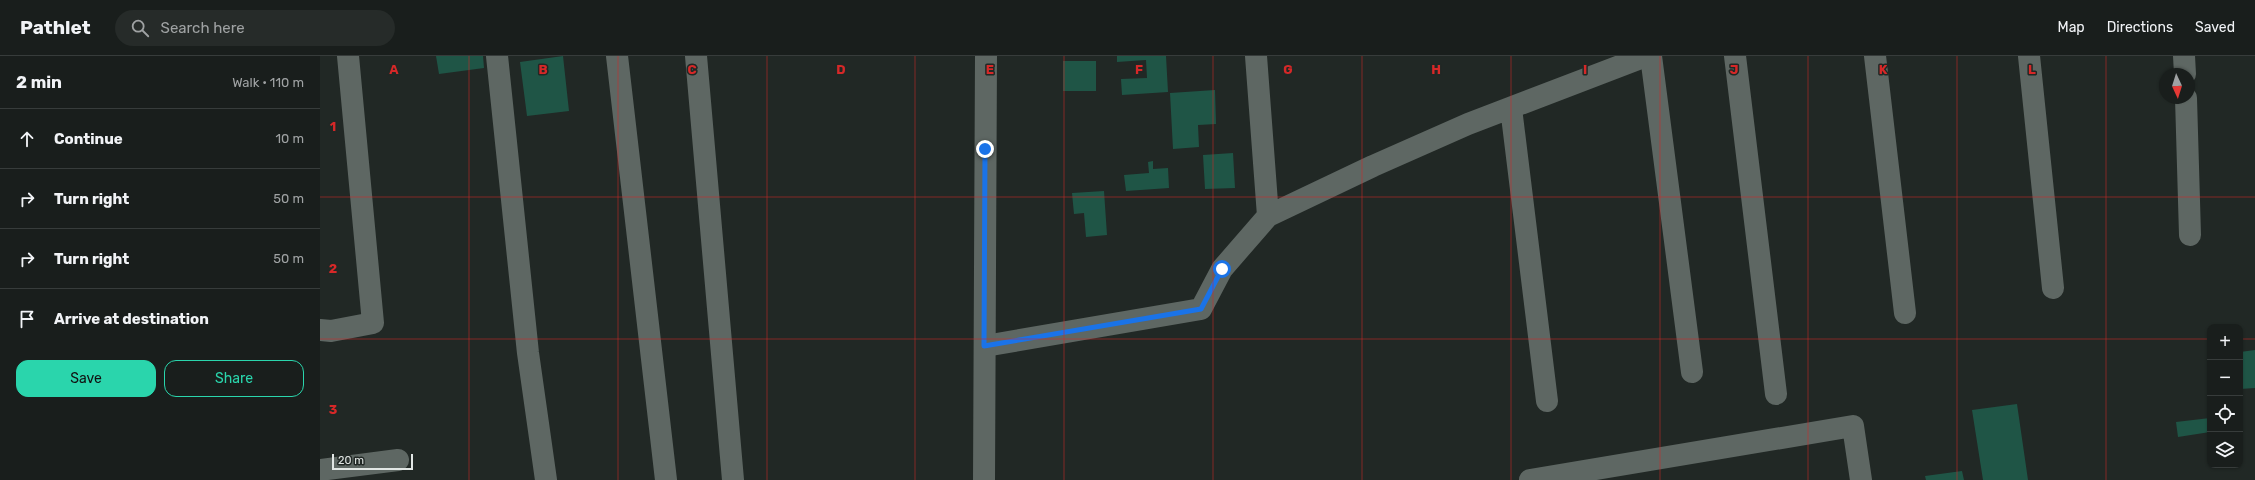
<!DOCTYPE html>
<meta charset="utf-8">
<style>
body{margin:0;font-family:Rubik,sans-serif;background:#262b29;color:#f1f3f6}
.controls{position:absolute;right:12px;bottom:12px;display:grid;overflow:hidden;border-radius:8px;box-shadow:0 1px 3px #0004}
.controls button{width:36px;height:36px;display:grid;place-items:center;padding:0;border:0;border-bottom:1px solid #373c3b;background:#191e1c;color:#f1f3f6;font:20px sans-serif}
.compass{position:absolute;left:1839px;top:12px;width:36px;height:36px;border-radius:50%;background:#191e1c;box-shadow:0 1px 3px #0004;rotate:176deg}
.scale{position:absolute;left:12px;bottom:10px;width:81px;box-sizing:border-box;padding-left:4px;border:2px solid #e1e6e4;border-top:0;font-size:11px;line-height:14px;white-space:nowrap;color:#e1e6e4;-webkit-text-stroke:3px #212825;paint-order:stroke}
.stop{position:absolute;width:12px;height:12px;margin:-9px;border:3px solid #1a73e8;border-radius:50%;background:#fff}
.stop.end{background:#1a73e8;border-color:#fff;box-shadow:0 1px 4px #0008}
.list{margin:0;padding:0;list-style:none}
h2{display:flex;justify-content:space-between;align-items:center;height:52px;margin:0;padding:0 16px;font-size:17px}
h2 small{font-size:13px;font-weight:400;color:#9fa2a3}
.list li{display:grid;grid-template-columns:26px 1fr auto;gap:12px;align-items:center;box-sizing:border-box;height:60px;padding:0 16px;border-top:1px solid #373c3b}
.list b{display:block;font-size:15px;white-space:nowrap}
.list em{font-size:13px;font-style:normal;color:#9fa2a3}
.actions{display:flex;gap:8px;padding:12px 16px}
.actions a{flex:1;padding:9px 0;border:1px solid #2ad5ac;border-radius:12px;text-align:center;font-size:14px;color:#2ad5ac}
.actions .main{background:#2ad5ac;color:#111}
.icon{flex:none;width:22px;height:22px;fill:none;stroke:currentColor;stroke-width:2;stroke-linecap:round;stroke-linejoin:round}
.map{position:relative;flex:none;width:1935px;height:424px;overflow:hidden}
header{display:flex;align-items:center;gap:24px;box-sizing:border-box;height:56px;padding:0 20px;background:#191e1c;border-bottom:1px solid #373c3b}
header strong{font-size:19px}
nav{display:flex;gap:22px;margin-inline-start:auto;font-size:14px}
.search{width:280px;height:36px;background:#262b29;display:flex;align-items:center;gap:10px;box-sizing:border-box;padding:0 14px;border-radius:22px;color:#9fa2a3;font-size:15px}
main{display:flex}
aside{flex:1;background:#191e1c}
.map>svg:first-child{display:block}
.building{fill:#1f5546}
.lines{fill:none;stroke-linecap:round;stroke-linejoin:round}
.minor{stroke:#5e6763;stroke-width:22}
.tertiary{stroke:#5e6763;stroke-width:22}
.route{stroke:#1a73e8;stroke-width:5}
.grid{fill:none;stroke:#d62828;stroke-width:1;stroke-opacity:0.55}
.grid-label{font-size:13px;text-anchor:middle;font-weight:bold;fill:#d62828;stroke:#212825;stroke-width:3;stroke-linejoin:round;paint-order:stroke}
</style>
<header>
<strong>Pathlet</strong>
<div class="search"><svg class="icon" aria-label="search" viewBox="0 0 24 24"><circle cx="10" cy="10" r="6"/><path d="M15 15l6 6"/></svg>Search here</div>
<nav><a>Map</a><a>Directions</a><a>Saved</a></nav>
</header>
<main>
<aside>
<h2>2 min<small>Walk · 110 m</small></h2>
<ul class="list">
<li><svg class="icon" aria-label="ahead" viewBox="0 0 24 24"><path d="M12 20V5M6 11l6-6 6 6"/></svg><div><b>Continue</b></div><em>10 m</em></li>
<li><svg class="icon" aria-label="right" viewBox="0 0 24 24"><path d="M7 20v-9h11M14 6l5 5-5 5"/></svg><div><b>Turn right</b></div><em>50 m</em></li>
<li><svg class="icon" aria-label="right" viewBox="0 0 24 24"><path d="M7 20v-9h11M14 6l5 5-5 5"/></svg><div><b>Turn right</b></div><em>50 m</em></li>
<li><svg class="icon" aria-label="arrive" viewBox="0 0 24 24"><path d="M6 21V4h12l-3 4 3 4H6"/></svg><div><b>Arrive at destination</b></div></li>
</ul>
<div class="actions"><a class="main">Save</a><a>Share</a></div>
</aside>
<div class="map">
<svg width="1935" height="424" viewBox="0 0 1935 424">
<rect width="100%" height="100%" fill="#212825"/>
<path class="building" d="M 116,0 L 163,0 L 164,12 L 119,18 Z
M 243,0 L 249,55 L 207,60 L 200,6 Z
M 797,0 L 846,0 L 848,36 L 802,39 L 801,23 L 827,22 L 826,4 L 797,6 Z
M 743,5 L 776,5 L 776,35 L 743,35 Z
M 895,34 L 896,68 L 878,69 L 879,91 L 853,93 L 850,37 Z
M 913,97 L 915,132 L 885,133 L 883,99 Z
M 833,105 L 833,113 L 848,112 L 849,132 L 806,135 L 804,119 L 829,117 L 828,106 Z
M 784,135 L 787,179 L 766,181 L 764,157 L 754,158 L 752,137 Z
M 1935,294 L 1935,332 L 1920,333 L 1920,296 Z
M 1697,348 L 1708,424 L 1663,424 L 1652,354 Z
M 1890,362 L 1890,376 L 1858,381 L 1856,366 Z
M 1642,415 L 1644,424 L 1606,424 L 1605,420 Z"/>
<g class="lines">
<path class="minor" d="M 177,0 L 208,297 L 226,424
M 297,0 L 346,424
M 376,0 L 413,424
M 936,0 L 948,160
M 1331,0 L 1372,316
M 1415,0 L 1456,338
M 1555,0 L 1585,257
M 1709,0 L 1733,232
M 1864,0 L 1865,18
M 1866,42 L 1870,179
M 1191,52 L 1227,345
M 0,274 L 11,275 L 53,267 L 28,0
M 665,290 L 881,253 L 902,213 L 948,160 L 1053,110 L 1148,68 L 1326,0
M 0,414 L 78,404
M 1210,424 L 1533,370 L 1541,424"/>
<path class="tertiary" d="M 664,424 L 666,0"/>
</g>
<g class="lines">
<path class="route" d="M 665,93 L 664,290 L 881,253 L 902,213"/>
</g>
<path class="grid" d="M 149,0 L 149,424M 298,0 L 298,424M 447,0 L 447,424M 595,0 L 595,424M 744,0 L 744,424M 893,0 L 893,424M 1042,0 L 1042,424M 1191,0 L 1191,424M 1340,0 L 1340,424M 1488,0 L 1488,424M 1637,0 L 1637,424M 1786,0 L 1786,424M 0,141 L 1935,141M 0,283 L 1890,283M 1920,283 L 1935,283"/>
<g class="grid-label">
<text x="74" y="18">A</text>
<text x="223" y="18">B</text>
<text x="372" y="18">C</text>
<text x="521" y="18">D</text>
<text x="670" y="18">E</text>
<text x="819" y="18">F</text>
<text x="968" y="18">G</text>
<text x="1116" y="18">H</text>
<text x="1265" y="18">I</text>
<text x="1414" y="18">J</text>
<text x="1563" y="18">K</text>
<text x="1712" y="18">L</text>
<text x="13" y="75">1</text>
<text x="13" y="217">2</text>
<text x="13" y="358">3</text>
</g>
</svg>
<div class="controls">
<button>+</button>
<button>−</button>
<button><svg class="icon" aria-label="locate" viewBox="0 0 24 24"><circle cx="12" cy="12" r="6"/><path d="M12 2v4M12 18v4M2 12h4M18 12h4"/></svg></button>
<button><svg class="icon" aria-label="layers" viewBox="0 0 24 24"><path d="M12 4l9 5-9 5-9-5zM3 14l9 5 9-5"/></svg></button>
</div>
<svg class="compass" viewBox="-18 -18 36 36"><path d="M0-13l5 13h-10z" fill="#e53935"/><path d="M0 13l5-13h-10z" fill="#9fa2a3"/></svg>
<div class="scale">20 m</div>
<div class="stop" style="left:902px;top:213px"></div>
<div class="stop end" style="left:665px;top:93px"></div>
</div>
</main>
